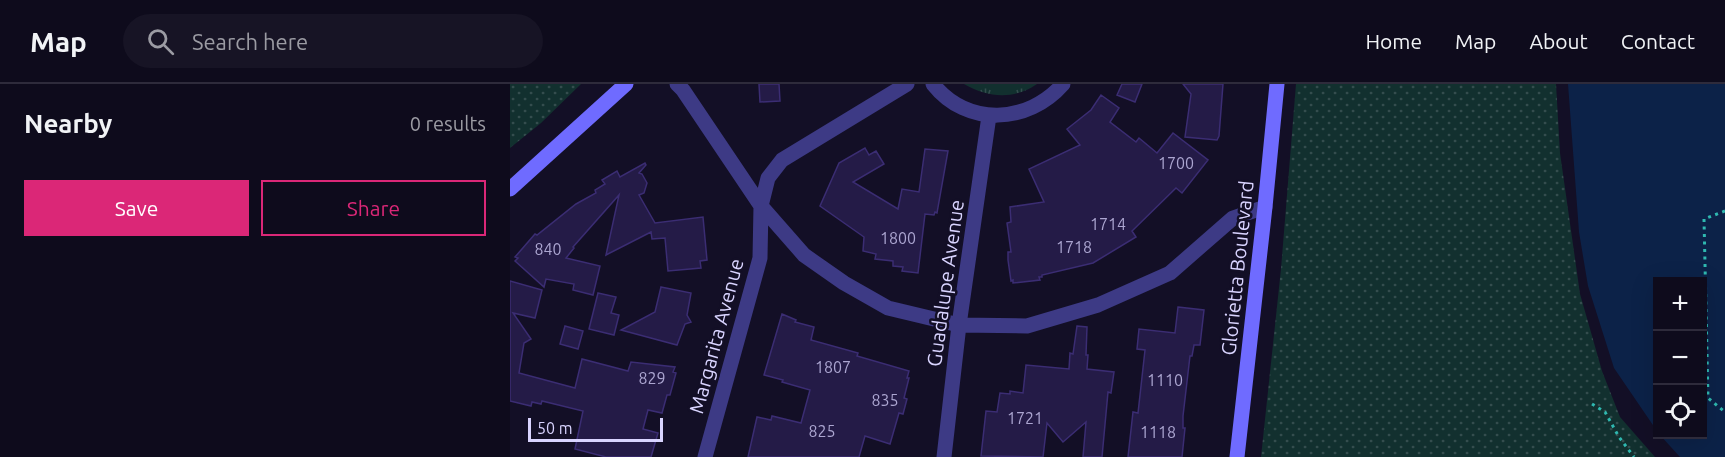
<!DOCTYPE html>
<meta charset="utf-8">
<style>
body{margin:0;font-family:Ubuntu,sans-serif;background:#171425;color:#f1f3f6}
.controls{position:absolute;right:18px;bottom:18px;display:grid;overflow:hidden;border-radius:0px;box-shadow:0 6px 24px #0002}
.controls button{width:54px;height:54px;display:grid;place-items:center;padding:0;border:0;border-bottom:2px solid #2e2b3b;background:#0e0b1c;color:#f1f3f6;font:30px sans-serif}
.scale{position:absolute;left:18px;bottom:15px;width:135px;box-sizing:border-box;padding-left:6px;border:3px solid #d9d4ff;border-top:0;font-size:16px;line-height:21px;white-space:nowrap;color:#d9d4ff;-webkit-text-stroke:4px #130f26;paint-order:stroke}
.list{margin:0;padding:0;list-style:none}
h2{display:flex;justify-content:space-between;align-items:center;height:78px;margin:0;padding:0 24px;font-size:26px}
h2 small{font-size:20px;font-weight:400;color:#9b9ba3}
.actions{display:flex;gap:12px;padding:18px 24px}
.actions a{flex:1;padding:14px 0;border:2px solid #db2777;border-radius:0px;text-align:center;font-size:21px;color:#db2777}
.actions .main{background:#db2777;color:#fff}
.icon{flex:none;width:33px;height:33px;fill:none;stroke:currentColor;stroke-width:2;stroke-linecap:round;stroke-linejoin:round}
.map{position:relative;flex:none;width:1215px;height:373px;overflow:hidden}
header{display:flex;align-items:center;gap:36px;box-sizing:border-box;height:84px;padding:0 30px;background:#0e0b1c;border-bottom:2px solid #2e2b3b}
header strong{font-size:28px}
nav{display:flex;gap:33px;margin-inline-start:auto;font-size:21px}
.search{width:420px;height:54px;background:#171425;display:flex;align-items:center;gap:15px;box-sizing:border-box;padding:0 21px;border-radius:33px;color:#9b9ba3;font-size:22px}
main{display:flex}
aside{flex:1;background:#0e0b1c}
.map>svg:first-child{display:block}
.grass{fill:url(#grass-dots)}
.park{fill:url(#park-tufts)}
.water{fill:#0c2248}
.building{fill:#241b47;stroke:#3b2d73;stroke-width:1.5}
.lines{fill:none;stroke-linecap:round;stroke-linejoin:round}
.path{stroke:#2fb8b0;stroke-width:3;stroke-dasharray:3 4.5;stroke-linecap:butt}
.street{stroke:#3d3a85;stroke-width:15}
.secondary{stroke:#6f6bff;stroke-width:15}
.labels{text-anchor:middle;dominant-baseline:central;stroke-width:5;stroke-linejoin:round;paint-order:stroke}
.number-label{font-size:16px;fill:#aca6d1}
.street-label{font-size:20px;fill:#d9d4ff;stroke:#130f26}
</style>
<header>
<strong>Map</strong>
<div class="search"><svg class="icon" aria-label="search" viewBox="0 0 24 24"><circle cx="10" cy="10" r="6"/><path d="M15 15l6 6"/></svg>Search here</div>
<nav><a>Home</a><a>Map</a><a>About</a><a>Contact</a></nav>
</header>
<main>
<aside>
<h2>Nearby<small>0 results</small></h2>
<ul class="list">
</ul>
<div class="actions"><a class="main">Save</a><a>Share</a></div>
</aside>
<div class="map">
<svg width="1215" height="373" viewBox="0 0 1215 373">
<defs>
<pattern id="grass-dots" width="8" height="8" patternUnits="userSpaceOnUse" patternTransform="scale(1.5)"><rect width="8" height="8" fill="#12302f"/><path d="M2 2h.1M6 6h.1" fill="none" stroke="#344d4e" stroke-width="1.8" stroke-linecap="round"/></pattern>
<pattern id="park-tufts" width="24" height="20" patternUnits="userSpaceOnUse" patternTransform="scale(1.5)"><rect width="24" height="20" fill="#12302f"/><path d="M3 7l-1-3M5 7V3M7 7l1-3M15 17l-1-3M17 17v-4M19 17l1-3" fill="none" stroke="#344d4e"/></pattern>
</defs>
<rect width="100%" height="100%" fill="#130f26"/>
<path class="grass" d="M 0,0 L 71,0 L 31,39 L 0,64 Z
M 786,0 L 1046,0 L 1050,69 L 1070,210 L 1092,287 L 1110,333 L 1145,373 L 751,373 L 771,185 Z"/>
<path class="park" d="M 454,0 L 527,0 C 504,16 478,14 454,0 Z"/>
<path class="water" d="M 1058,0 L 1215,0 L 1215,373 L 1170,373 L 1150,351 L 1192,350 L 1192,198 L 1148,198 L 1147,347 L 1104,284 L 1078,202 L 1069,148 Z"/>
<path class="building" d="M 249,0 L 269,0 L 270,17 L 250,18 Z
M 612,0 L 632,0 L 625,18 L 607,11 Z
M 673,0 L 713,0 L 709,52 L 707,56 L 675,53 L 681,10 Z
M 591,11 L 609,24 L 600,38 L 626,58 L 629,54 L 647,69 L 663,49 L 698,76 L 672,109 L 666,104 L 622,147 L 626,153 L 583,179 L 532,191 L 532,193 L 529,193 L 530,196 L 503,199 L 503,196 L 501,197 L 498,176 L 498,168 L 501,168 L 497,139 L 501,138 L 500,123 L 534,118 L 519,85 L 570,61 L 557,45 L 581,26 Z
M 355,64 L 359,71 L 366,67 L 374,80 L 343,98 L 388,125 L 392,105 L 409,108 L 415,65 L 438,67 L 427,129 L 425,128 L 424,131 L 415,130 L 408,189 L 392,187 L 393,183 L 383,182 L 383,177 L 365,175 L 366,170 L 353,167 L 354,153 L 310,122 L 329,79 Z
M 135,79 L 136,81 L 129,89 L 132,90 L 137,99 L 134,109 L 129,111 L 145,139 L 193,133 L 197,176 L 190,177 L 191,184 L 158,187 L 155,154 L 142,155 L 141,148 L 96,171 L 109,111 L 63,163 L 64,164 L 56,174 L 90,182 L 83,211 L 63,206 L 64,200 L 36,195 L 34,203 L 5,177 L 8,174 L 5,173 L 25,150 L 27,151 L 66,120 L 86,109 L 85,106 L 95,100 L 92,96 L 107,87 L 110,93 Z
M 0,197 L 32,206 L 25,234 L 3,229 L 21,255 L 14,259 L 9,289 L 65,304 L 72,275 L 118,287 L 121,278 L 165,283 L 163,288 L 166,289 L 160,311 L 157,311 L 152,329 L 138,326 L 133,345 L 148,349 L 141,373 L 96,373 L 65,365 L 73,327 L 32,317 L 31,320 L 22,318 L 21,322 L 0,317 Z
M 151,203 L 181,209 L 177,231 L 181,238 L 175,240 L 167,261 L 111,246 L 145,228 Z
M 88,209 L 106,213 L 101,229 L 109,231 L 104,251 L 79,245 Z
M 668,223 L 694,226 L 690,261 L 684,261 L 682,272 L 680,272 L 673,332 L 673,344 L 675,344 L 672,373 L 618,373 L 623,328 L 628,329 L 635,266 L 627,265 L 629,245 L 665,249 Z
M 272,230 L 286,236 L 285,238 L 304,243 L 301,256 L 348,269 L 347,272 L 399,287 L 397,294 L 399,294 L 394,314 L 397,315 L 393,330 L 389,329 L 380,360 L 355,352 L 349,373 L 238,373 L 247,333 L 261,336 L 262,332 L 291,339 L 300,306 L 272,298 L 273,296 L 254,291 Z
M 55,242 L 73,247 L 68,265 L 50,260 Z
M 567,242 L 577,243 L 576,271 L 578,271 L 577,285 L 604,288 L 601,309 L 598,308 L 592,373 L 573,373 L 576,338 L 553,358 L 537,339 L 533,373 L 471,372 L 476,327 L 487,328 L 490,309 L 500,310 L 500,307 L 513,309 L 516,281 L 559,285 L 560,269 L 563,270 Z"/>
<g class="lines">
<path class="path" d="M 1215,127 L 1194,135 L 1198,314 L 1215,328
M 1082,320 L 1095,328 L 1109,353 L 1124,373"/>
<path class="street" d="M 167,0 L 173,6 L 251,122 L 294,171 L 334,199 L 378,224 L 449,241 L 517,242 L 588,221 L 660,189 L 723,134 L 755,123
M 423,0 C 457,43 518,40 553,0
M 195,373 L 250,174 L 251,122 L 258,94 L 272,76 L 397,0
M 434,373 L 449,241 L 479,32"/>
<path class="secondary" d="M 0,105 L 116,0
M 727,373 L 755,123 L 767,0"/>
</g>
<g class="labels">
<g class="number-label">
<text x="666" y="79">1700</text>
<text x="598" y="140">1714</text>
<text x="388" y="154">1800</text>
<text x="564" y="163">1718</text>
<text x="38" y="165">840</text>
<text x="323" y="283">1807</text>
<text x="142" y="294">829</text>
<text x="655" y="296">1110</text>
<text x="375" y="316">835</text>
<text x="515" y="334">1721</text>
<text x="312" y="347">825</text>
<text x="648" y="348">1118</text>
</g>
<g class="street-label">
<text transform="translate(727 184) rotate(-84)">Glorietta Boulevard</text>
<text transform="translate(435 199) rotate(-82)">Guadalupe Avenue</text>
<text transform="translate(206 252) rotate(-75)">Margarita Avenue</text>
</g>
</g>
</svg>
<div class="controls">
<button>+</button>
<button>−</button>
<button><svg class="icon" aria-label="locate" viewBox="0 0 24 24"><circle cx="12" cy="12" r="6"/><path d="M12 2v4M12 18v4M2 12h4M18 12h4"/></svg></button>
</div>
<div class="scale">50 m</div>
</div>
</main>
